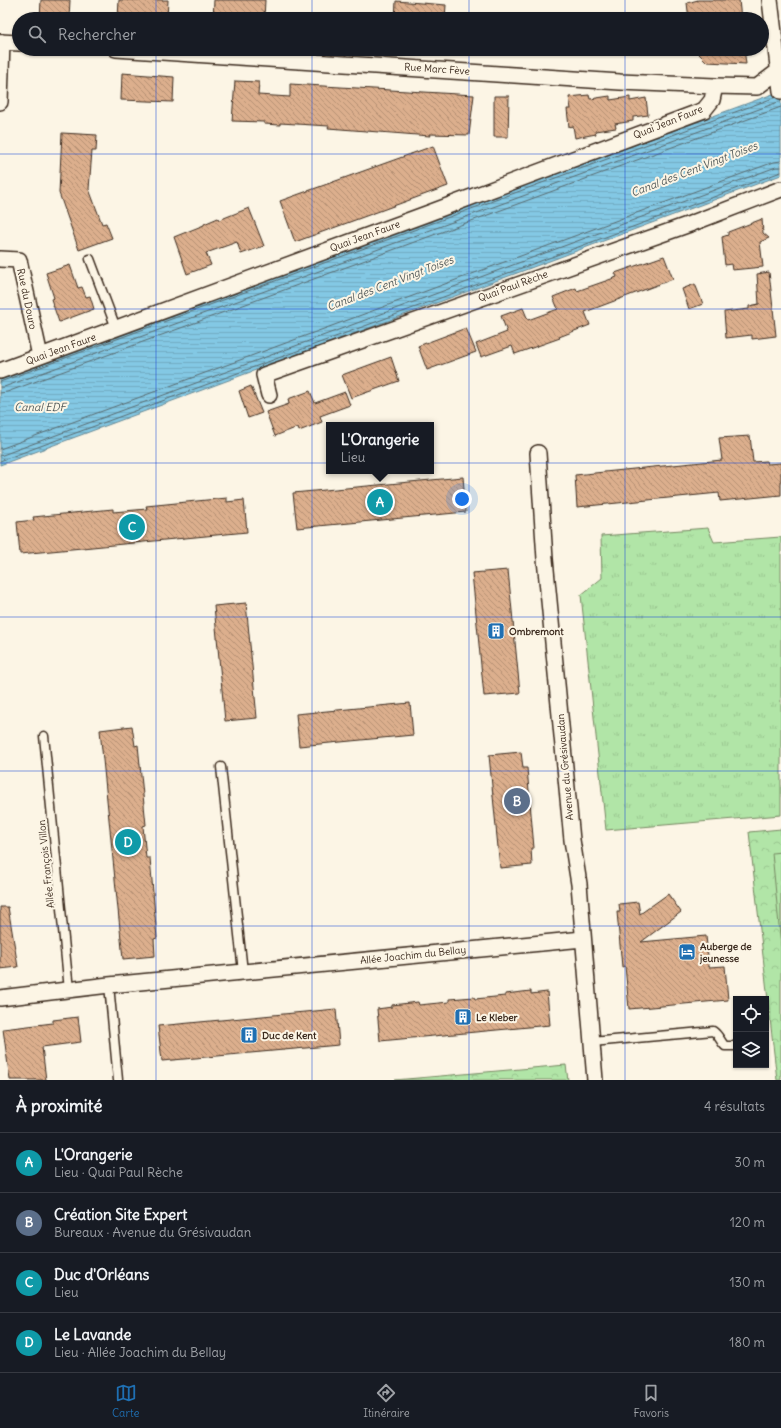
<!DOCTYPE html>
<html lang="fr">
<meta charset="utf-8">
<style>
body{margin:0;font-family:Delius,sans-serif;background:#20242c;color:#f1f3f6}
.controls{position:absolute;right:12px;bottom:12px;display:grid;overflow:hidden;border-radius:0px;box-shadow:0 1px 3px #0004}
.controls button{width:36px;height:36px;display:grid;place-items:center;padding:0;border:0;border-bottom:1px solid #363941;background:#171b24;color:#f1f3f6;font:20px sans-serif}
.you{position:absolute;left:462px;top:499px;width:14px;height:14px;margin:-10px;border:3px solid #fff;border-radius:50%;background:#1a73e8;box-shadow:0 0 0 6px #1a73e833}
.badge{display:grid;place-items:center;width:26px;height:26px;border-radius:50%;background:#1f6fb2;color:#fff;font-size:13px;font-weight:700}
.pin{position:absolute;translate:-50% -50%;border:2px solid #fff;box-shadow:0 1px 4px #0006}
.popup{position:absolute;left:326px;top:422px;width:108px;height:52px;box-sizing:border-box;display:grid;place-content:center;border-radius:0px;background:#171b24;filter:drop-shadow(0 1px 3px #0005);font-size:13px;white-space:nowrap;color:#9ea1a6}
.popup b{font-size:15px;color:#f1f3f6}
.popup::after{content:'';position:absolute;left:50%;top:100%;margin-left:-8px;border:8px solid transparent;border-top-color:#171b24}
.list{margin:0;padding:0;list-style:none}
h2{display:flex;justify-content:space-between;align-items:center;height:52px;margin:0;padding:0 16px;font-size:17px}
h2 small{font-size:13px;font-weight:400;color:#9ea1a6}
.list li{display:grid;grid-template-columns:26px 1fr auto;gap:12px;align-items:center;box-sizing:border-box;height:60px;padding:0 16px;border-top:1px solid #363941}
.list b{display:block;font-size:15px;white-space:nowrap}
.list p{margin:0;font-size:13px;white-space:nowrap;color:#9ea1a6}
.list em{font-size:13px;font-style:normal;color:#9ea1a6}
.icon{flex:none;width:22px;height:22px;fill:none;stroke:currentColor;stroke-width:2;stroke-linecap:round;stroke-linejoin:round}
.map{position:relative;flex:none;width:781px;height:1080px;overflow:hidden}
.search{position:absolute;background:#171b24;box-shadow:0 1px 3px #0004;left:12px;right:12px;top:12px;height:44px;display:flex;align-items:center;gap:10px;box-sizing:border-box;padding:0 14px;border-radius:22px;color:#9ea1a6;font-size:15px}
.sheet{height:292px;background:#171b24}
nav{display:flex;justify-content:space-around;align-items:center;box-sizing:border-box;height:56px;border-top:1px solid #363941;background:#171b24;font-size:11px;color:#9ea1a6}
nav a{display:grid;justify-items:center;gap:2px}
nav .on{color:#1f6fb2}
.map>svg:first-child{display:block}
.grass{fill:url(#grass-tufts);stroke:#768862}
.park{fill:url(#park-crowns);stroke:#768862}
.garden{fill:#b1e5a7;stroke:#768862}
.water{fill:url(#water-rules);stroke:#668995}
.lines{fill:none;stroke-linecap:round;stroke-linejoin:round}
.shore{stroke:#58696d;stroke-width:1}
.building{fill:url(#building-back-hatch);stroke:#3b2a1e}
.lane-casing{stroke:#3b2a1e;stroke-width:11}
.street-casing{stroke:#3b2a1e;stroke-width:18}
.lane{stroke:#fcf5e5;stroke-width:8}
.street{stroke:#fcf5e5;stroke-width:15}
.grid{fill:none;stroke:#1d4ed8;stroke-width:1;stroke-opacity:0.55}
.labels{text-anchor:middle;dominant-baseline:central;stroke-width:4;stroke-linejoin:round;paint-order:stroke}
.street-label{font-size:10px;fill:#3b2a1e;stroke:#fcf5e5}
.poi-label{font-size:10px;font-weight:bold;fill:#3b2a1e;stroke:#fcf5e5;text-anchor:start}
.water-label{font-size:11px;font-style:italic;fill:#515959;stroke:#fcf5e5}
</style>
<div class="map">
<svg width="781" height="1080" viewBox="0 0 781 1080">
<defs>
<pattern id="grass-tufts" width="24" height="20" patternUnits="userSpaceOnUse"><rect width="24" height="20" fill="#b1e5a7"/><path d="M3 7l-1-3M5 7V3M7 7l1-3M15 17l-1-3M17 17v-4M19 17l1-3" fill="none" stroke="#99c58f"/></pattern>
<pattern id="park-crowns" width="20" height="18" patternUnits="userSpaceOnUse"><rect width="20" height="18" fill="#b1e5a7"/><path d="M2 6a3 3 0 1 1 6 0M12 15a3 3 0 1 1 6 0" fill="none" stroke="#99c58f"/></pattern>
<pattern id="water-rules" width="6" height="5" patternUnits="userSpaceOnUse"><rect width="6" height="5" fill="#83c8e4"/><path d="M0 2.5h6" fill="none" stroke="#72acc3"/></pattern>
<pattern id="building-back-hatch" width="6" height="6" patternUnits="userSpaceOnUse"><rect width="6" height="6" fill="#dcaf8d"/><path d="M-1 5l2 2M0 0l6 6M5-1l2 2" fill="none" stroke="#b48f73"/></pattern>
</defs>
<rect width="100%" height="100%" fill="#fcf5e5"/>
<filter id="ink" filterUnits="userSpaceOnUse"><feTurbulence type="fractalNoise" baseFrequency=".025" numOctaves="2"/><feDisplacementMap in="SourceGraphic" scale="8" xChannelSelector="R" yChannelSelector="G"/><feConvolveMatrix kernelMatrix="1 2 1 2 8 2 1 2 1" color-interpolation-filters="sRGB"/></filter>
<g filter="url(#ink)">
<path class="grass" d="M 708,528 L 714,542 L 781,537 L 781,815 L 606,830 L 581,595 L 602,578 L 601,536 Z"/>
<path class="park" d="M 781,829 L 781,1080 L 777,1080 L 749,832 Z
M 566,1065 L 568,1080 L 395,1080 Z"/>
<path class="garden" d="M 781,852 L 781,946 L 772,853 Z"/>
<path class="water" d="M 781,91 L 781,175 L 0,465 L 0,379 Z"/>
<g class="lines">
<path class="shore" d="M 0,382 L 776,97
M 0,387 L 4,387 L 781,101
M 0,393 L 7,392 L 781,107
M 0,449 L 774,162 L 781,161
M 0,456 L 776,167 L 781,167
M 0,461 L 781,172"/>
</g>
<path class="building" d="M 41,0 L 70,0 L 69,19 L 40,19 Z
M 119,0 L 168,0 L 167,19 L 118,18 Z
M 214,0 L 265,0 L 264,19 L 213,19 Z
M 698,0 L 739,0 L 741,19 L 689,19 L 687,3 Z
M 396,1 L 446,5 L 445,19 L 395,19 Z
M 694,49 L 744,49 L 746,64 L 707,62 Z
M 122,73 L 174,77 L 173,102 L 121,100 Z
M 235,81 L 259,82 L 258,95 L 290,97 L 290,84 L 474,95 L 469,135 L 429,134 L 430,136 L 328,128 L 329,126 L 280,123 L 280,125 L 264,124 L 264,122 L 232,121 Z
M 589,95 L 590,99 L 610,96 L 610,100 L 630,97 L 630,101 L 646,98 L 648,115 L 633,117 L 633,121 L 615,124 L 616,128 L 595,131 L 596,134 L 575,138 L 573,126 L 569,127 L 567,109 L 571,109 L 569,97 Z
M 494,96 L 509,96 L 508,137 L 494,137 Z
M 62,133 L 97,135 L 96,151 L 92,151 L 89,189 L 102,224 L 106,223 L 112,238 L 79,250 L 59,193 Z
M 433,146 L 448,186 L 295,242 L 280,201 Z
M 249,208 L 264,246 L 241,254 L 237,242 L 206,253 L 211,265 L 187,274 L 174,237 L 204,225 L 204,224 L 218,218 L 219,220 Z
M 762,219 L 763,233 L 769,238 L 760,242 L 763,267 L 732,270 L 731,264 L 725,265 L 722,237 L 728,235 L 728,232 Z
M 664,256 L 673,279 L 585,312 L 590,325 L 559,337 L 560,338 L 515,354 L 512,346 L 481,357 L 476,344 L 507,332 L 501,316 L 523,308 L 528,320 L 558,309 L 553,297 L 576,288 L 577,291 L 617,277 L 615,273 Z
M 70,265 L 78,288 L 82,287 L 86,297 L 90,296 L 94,309 L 59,322 L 51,299 L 54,298 L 46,273 Z
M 769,272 L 776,336 L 752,339 L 752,335 L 726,338 L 724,312 L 749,309 L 749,306 L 759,304 L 757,274 Z
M 695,284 L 703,304 L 689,309 L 682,289 Z
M 466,328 L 476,352 L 427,370 L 418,346 Z
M 391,357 L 399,381 L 351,398 L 342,375 Z
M 251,386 L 262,413 L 248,418 L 239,391 Z
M 310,391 L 315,403 L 345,392 L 350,405 L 320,416 L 322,422 L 299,431 L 298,427 L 275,436 L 266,412 L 289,404 L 288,399 Z
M 750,436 L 753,462 L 766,461 L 767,464 L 781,463 L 781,495 L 720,501 L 719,493 L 577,507 L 575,475 L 722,460 L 719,438 Z
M 463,477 L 466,512 L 297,528 L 293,493 Z
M 227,498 L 227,502 L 244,500 L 247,532 L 20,554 L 17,522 L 34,520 L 33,517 L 113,509 L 113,512 L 147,509 L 146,506 Z
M 508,570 L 520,693 L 484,696 L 472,573 Z
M 246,603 L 257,718 L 225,721 L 214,606 Z
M 410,703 L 413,735 L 299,746 L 296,714 Z
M 132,726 L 135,746 L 138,745 L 146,825 L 143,826 L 146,858 L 150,858 L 157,938 L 154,939 L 155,956 L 123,959 L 100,730 Z
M 521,752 L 523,768 L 527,768 L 534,848 L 531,848 L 532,865 L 500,868 L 489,755 Z
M 668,894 L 681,912 L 641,942 L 706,936 L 709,967 L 725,966 L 728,1000 L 629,1009 L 625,966 L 622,967 L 617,912 L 620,912 L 619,904 L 638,902 L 640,914 Z
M 0,907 L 8,907 L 18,967 L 0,969 Z
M 531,991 L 531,994 L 547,992 L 550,1025 L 380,1041 L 377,1009 L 392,1007 L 392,1005 L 418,1002 L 419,1005 L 449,1002 L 449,999 L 474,997 L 475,999 L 505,996 L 505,994 Z
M 336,1009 L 339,1045 L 162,1061 L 158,1026 Z
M 78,1017 L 81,1042 L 42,1047 L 46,1080 L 10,1080 L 3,1029 L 53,1023 L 53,1020 Z"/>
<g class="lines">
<g class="lane-casing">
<path id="lane" d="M 90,259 L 116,328
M 44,736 L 69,990
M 221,767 L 243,972
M 109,985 L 118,1080
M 592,1042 L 713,1031 C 719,1035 720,1041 725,1046 L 736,1046"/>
</g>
<g class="street-casing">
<path id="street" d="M 770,0 L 781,91
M 0,42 L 19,43
M 116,49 L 620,82 L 715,86 L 757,87 L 781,69
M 0,102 L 2,42
M 0,259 L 19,260 L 40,356
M 0,371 C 235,284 470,199 704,110 L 712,100 L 715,86
M 269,395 L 264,375 L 690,224 L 781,189
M 538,453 L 545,559 L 572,840 L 579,884 L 595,1080
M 0,998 L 109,985 L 583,939"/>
</g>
<use href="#lane" class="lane"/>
<use href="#street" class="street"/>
</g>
</g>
<path class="grid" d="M 156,0 L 156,19M 312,0 L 312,19M 469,0 L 469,19M 625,0 L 625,19M 156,49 L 156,1080M 312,49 L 312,1080M 469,49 L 469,1080M 625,49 L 625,1080M 0,154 L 781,154M 0,309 L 781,309M 0,463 L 781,463M 0,617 L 781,617M 0,771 L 781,771M 0,926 L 781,926"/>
<defs>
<g id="building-square" transform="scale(0.9)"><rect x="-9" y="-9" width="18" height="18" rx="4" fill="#1f6fb2" stroke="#fcf5e5"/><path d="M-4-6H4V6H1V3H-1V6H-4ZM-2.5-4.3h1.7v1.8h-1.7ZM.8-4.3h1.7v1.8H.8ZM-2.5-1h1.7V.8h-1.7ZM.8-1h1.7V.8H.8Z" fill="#fff"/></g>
<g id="hotel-square" transform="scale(0.9)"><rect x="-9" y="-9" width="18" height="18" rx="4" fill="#1f6fb2" stroke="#fcf5e5"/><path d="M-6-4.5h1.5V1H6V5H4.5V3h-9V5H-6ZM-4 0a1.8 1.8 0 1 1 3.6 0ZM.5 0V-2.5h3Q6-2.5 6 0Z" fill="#fff"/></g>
</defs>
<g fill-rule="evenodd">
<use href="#building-square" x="496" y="631"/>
<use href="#hotel-square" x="687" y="952"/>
<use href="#building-square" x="463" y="1017"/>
<use href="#building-square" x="249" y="1035"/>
</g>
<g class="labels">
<g class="street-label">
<text transform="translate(437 69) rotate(4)">Rue Marc Fève</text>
<text transform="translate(668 122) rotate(-22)">Quai Jean Faure</text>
<text transform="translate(365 236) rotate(-20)">Quai Jean Faure</text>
<text transform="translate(513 286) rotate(-20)">Quai Paul Rèche</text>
<text transform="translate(27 299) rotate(78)">Rue du Douro</text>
<text transform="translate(61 349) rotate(-20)">Quai Jean Faure</text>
<text transform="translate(565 767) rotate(-95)">Avenue du Grésivaudan</text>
<text transform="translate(46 864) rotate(-96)">Allée François Villon</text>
<text transform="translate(413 955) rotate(-6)">Allée Joachim du Bellay</text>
</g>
<g class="poi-label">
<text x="509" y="631">Ombremont</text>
<text x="700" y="946">Auberge de<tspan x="700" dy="12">jeunesse</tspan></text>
<text x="476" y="1017">Le Kleber</text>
<text x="262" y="1035">Duc de Kent</text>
</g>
<g class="water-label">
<text transform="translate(694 169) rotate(-21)">Canal des Cent Vingt Toises</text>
<text transform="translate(390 283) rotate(-21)">Canal des Cent Vingt Toises</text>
<text x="40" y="407">Canal EDF</text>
</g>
</g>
</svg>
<div class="controls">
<button><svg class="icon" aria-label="locate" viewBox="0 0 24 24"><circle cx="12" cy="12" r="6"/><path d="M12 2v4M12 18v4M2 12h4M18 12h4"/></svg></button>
<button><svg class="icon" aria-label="layers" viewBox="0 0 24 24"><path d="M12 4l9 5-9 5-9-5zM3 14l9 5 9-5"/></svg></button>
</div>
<div class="you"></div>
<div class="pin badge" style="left:380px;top:502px;background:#0f9aa8">A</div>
<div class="popup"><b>L'Orangerie</b>Lieu</div>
<div class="pin badge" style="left:517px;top:801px;background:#5c6f8a">B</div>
<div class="pin badge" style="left:132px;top:527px;background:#0f9aa8">C</div>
<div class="pin badge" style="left:128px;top:842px;background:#0f9aa8">D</div>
<div class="search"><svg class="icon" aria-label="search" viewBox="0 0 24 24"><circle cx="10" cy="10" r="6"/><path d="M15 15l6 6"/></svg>Rechercher</div>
</div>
<section class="sheet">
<h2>À proximité<small>4 résultats</small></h2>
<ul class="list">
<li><span class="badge" style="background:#0f9aa8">A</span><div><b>L'Orangerie</b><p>Lieu · Quai Paul Rèche</p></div><em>30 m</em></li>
<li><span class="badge" style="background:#5c6f8a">B</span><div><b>Création Site Expert</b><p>Bureaux · Avenue du Grésivaudan</p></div><em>120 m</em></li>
<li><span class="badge" style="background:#0f9aa8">C</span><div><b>Duc d'Orléans</b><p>Lieu</p></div><em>130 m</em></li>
<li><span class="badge" style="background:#0f9aa8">D</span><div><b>Le Lavande</b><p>Lieu · Allée Joachim du Bellay</p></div><em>180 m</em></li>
</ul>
</section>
<nav>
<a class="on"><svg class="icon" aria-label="map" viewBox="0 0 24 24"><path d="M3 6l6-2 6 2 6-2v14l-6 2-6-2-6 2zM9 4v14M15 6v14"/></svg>Carte</a>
<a><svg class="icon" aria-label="directions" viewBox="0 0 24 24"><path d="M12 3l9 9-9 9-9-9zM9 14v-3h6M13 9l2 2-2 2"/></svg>Itinéraire</a>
<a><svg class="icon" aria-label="saved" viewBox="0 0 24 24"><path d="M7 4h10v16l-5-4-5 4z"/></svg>Favoris</a>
</nav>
